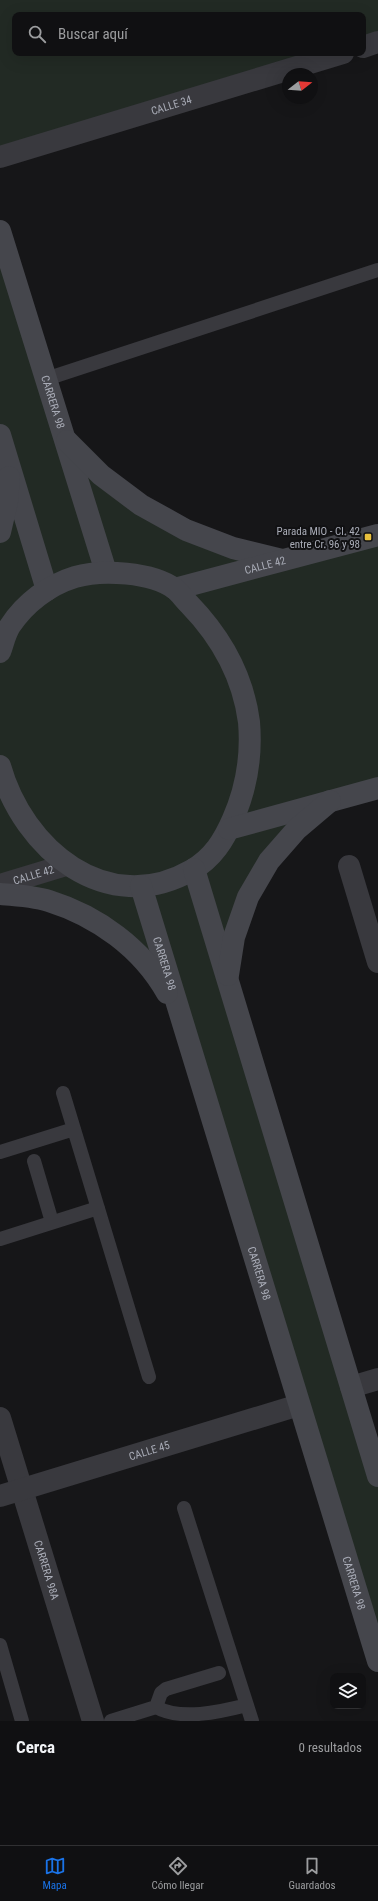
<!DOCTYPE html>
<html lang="es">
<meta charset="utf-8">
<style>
body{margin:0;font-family:"Roboto Condensed",sans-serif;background:#19191b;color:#f1f3f6}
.controls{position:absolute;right:12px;bottom:12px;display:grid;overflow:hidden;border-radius:8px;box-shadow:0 4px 16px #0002}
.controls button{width:36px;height:36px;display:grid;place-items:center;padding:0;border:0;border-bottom:1px solid #303032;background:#101012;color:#f1f3f6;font:20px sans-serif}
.compass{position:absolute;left:282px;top:68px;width:36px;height:36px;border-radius:50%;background:#101012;box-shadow:0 4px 16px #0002;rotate:73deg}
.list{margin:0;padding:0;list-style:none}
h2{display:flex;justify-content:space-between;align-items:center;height:52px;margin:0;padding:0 16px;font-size:17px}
h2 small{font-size:13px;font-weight:400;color:#9c9d9f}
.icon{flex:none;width:22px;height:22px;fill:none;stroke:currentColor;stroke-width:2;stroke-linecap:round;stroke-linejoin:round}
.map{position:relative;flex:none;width:378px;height:1721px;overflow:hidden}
.search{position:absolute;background:#101012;box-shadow:0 4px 16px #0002;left:12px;right:12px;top:12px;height:44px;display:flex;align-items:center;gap:10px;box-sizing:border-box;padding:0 14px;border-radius:8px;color:#9c9d9f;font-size:15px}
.sheet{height:124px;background:#101012}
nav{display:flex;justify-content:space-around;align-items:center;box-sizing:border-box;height:56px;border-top:1px solid #303032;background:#101012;font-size:11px;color:#9c9d9f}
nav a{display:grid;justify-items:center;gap:2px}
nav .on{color:#1a73e8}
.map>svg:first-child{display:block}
.green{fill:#222a24}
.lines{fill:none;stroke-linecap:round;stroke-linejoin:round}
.lane{stroke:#39393e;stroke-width:14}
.street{stroke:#39393e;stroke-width:22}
.secondary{stroke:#45464c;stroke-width:22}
.poi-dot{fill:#e8c03d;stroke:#111113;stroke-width:1.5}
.labels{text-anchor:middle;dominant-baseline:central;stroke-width:4;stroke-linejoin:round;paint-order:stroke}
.street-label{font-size:11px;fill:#a9acb7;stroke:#111113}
.poi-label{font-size:11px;fill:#a9acb7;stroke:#111113;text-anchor:end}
</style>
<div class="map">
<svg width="378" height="1721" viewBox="0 0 378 1721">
<rect width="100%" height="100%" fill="#161618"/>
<path class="green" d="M 0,0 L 378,0 L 378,42 L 363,47 L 363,15 L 15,15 L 15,53 L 343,53 L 0,157 Z
M 0,231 L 64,439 L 141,505 L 282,560 L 378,535 L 378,788 L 330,801 L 270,861 L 227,980 L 378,1476 L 378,1661 L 160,981 L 91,918 L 0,894 Z"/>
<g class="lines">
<path class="lane" d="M 46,379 L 378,270
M 63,1093 L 149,1377
M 0,1152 L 74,1129
M 34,1161 L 52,1222
M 0,1239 L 98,1208
M 184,1508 L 252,1721
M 0,1645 L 22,1721
M 156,1707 L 161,1693 L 166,1689 L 219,1673
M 111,1721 L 156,1707 C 180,1721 220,1712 247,1705"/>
<g class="street">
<path d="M 363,47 L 378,42"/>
<path id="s1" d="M 0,157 L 343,53"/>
<path d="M 349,866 L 378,962"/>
<path id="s2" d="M 0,885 L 66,865"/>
<path d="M 351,1387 L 378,1379"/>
<path id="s3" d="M 0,1418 L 93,1721"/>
<path id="s4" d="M 0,1496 L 299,1405"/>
</g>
<g class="secondary">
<path id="s5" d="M 0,231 L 106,572"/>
<path d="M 0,435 L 47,590"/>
<path d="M 67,441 L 101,475 L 141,505 L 186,530 L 233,548 L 282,560"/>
<path d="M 0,532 L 7,502 L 9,477"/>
<path id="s6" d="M 175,589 L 378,535"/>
<path d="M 0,652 C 3,644 5,634 10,626 C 25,603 49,585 75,577 C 102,569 152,572 175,589 C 180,593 184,599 189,604 C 220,636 243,676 249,722 C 252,757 247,787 233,819 C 224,840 213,858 192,870 C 107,919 23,849 0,766"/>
<path d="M 229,829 L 378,788"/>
<path d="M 194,869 L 378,1476"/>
<path id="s7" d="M 141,886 L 378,1661"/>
<path d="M 0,894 C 15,895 34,896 49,901 C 97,916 142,948 167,993"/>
<path d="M 228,975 L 234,937 L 248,897 L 269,861 L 297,829 L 330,801"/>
</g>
</g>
<rect class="poi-dot" x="364" y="533" width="8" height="8" rx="2"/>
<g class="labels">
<g class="street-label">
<text stroke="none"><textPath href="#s1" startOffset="179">CALLE 34</textPath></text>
<text stroke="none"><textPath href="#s5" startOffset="179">CARRERA 98</textPath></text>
<text stroke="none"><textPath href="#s6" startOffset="93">CALLE 42</textPath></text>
<text stroke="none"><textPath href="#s2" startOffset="35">CALLE 42</textPath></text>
<text stroke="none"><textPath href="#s7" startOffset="81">CARRERA 98</textPath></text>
<text stroke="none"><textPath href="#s7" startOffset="405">CARRERA 98</textPath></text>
<text stroke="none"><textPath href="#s4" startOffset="156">CALLE 45</textPath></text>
<text stroke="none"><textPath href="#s3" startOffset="159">CARRERA 98A</textPath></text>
<text stroke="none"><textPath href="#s7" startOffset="729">CARRERA 98</textPath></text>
</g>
<g class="poi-label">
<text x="360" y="531">Parada MIO - Cl. 42<tspan x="360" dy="13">entre Cr. 96 y 98</tspan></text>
</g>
</g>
</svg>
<div class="controls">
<button><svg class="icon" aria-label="layers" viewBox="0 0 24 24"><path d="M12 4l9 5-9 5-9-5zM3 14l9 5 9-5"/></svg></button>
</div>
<svg class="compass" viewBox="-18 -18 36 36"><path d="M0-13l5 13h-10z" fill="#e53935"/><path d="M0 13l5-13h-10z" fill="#9c9d9f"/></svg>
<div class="search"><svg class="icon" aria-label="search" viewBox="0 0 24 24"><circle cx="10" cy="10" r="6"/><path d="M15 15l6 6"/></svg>Buscar aquí</div>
</div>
<section class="sheet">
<h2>Cerca<small>0 resultados</small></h2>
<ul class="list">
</ul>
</section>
<nav>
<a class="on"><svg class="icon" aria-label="map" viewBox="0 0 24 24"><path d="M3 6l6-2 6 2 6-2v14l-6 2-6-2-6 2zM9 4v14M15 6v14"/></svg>Mapa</a>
<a><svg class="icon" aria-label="directions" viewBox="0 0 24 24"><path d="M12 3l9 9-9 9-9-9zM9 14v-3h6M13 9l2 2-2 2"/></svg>Cómo llegar</a>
<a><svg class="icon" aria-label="saved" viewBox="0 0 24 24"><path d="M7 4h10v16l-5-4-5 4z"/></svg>Guardados</a>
</nav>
